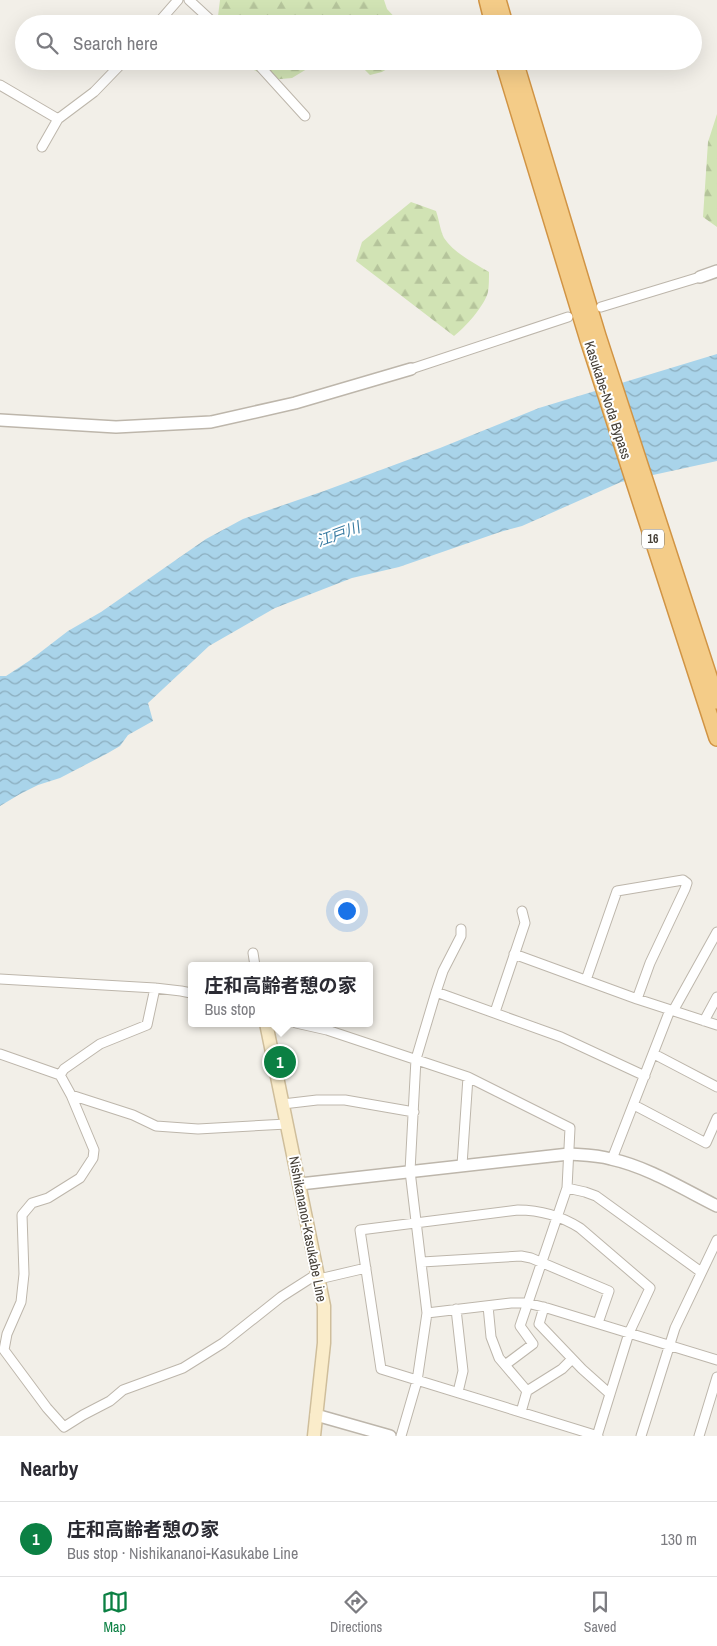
<!DOCTYPE html>
<meta charset="utf-8">
<style>
body{margin:0;font-family:"Archivo Narrow","Noto Sans JP",sans-serif;background:#f7f7f7;color:#2b2b33}
.you{position:absolute;left:346px;top:910px;width:18px;height:18px;margin:-12px;border:4px solid #fff;border-radius:50%;background:#1a73e8;box-shadow:0 0 0 8px #1a73e833}
.badge{display:grid;place-items:center;width:32px;height:32px;border-radius:50%;background:#0b8043;color:#fff;font-size:16px;font-weight:700}
.pin{position:absolute;translate:-50% -50%;border:2px solid #fff;box-shadow:0 1px 5px #0006}
.popup{position:absolute;left:188px;top:962px;width:185px;height:65px;box-sizing:border-box;display:grid;place-content:center;border-radius:5px;background:#fff;filter:drop-shadow(0 1px 4px #0005);font-size:16px;white-space:nowrap;color:#7c7c81}
.popup b{font-size:19px;color:#2b2b33}
.popup::after{content:'';position:absolute;left:50%;top:100%;margin-left:-10px;border:10px solid transparent;border-top-color:#fff}
.list{margin:0;padding:0;list-style:none}
h2{display:flex;justify-content:space-between;align-items:center;height:65px;margin:0;padding:0 20px;font-size:21px}
h2 small{font-size:16px;font-weight:400;color:#7c7c81}
.list li{display:grid;grid-template-columns:32px 1fr auto;gap:15px;align-items:center;box-sizing:border-box;height:75px;padding:0 20px;border-top:1px solid #e1e1e2}
.list b{display:block;font-size:19px;white-space:nowrap}
.list p{margin:0;font-size:16px;white-space:nowrap;color:#7c7c81}
.list em{font-size:16px;font-style:normal;color:#7c7c81}
.icon{flex:none;width:28px;height:28px;fill:none;stroke:currentColor;stroke-width:2;stroke-linecap:round;stroke-linejoin:round}
.map{position:relative;flex:none;width:717px;height:1436px;overflow:hidden}
.search{position:absolute;background:#fff;box-shadow:0 5px 20px #0002;left:15px;right:15px;top:15px;height:55px;display:flex;align-items:center;gap:12px;box-sizing:border-box;padding:0 18px;border-radius:28px;color:#7c7c81;font-size:19px}
.sheet{height:140px;background:#fff}
nav{display:flex;justify-content:space-around;align-items:center;box-sizing:border-box;height:70px;border-top:1px solid #e1e1e2;background:#fff;font-size:14px;color:#7c7c81}
nav a{display:grid;justify-items:center;gap:2px}
nav .on{color:#0b8043}
.map>svg:first-child{display:block}
.forest{fill:url(#forest-firs)}
.water{fill:url(#water-waves)}
.lines{fill:none;stroke-linecap:round;stroke-linejoin:round}
.minor-casing{stroke:#bdb6ab;stroke-width:11}
.tertiary-casing{stroke:#bdb6ab;stroke-width:14}
.secondary-casing{stroke:#cfbe9b;stroke-width:15}
.trunk-casing{stroke:#d19444;stroke-width:18}
.minor{stroke:#fff;stroke-width:9}
.tertiary{stroke:#fff;stroke-width:11}
.secondary{stroke:#faecca;stroke-width:12}
.trunk{stroke:#f4cc88;stroke-width:15}
.labels{text-anchor:middle;dominant-baseline:central;stroke-width:4;stroke-linejoin:round;paint-order:stroke}
.shield{fill:#fff;stroke:#7d7973;stroke-width:1}
.shield-label{font-size:12px;font-weight:bold;fill:#453f37}
.street-label{font-size:14px;fill:#453f37;stroke:#fff}
.water-label{font-size:15px;font-style:italic;fill:#377aa1;stroke:#fff}
</style>
<div class="map">
<svg width="717" height="1436" viewBox="0 0 717 1436">
<defs>
<pattern id="forest-firs" width="22" height="20" patternUnits="userSpaceOnUse" patternTransform="scale(1.25)"><rect width="22" height="20" fill="#d1e3b4"/><path d="M5 1l3.5 6h-7zM16 11l3.5 6h-7z" fill="#b5c49b"/></pattern>
<pattern id="water-waves" width="16" height="10" patternUnits="userSpaceOnUse" patternTransform="scale(1.25)"><rect width="16" height="10" fill="#a9d4ea"/><path d="M0 5q4-4 8 0t8 0" fill="none" stroke="#8badbe"/></pattern>
</defs>
<rect width="100%" height="100%" fill="#f2efe8"/>
<path class="forest" d="M 220,0 L 384,0 L 387,9 L 401,24 L 217,24 Z
M 240,61 L 320,61 L 292,78 L 270,80 Z
M 356,61 L 400,61 L 382,72 L 370,75 Z
M 717,114 L 717,227 L 703,217 L 708,142 Z
M 411,202 L 436,211 C 439,219 440,230 444,238 C 454,253 474,263 489,272 C 489,278 489,286 488,292 C 485,305 465,328 454,336 L 356,261 L 362,242 Z"/>
<path class="water" d="M 717,354 L 717,461 L 621,482 L 522,526 L 500,532 L 399,567 L 352,578 L 275,608 L 209,646 L 148,703 L 153,721 L 128,735 L 120,746 L 108,753 L 60,778 L 38,785 L 20,794 L 0,806 L 0,676 L 6,676 L 29,661 L 68,631 L 101,612 L 206,539 L 243,519 L 324,491 L 440,448 L 539,408 Z"/>
<g class="lines">
<g class="minor-casing">
<path id="minor" d="M 189,0 L 215,24
M 157,24 L 178,0
M 255,61 L 305,116
M 0,85 L 58,119
M 42,147 L 58,119 L 94,92 L 124,61
M 601,307 L 700,277
M 411,369 L 568,317
M 253,953 L 255,966
M 514,954 L 637,999 L 717,1025
M 0,979 L 155,988 L 181,991 L 191,993
M 586,980 L 617,891 L 683,880 L 687,883 L 685,889 L 650,963 L 637,999
M 436,992 L 561,1037 L 645,1076
M 673,1011 L 717,932
M 495,1012 L 525,923 L 522,911
M 704,1021 L 717,997
M 296,1023 L 327,1030 L 468,1077 L 570,1128 L 567,1188 L 520,1326 L 533,1344 L 505,1365
M 0,1054 L 60,1075 L 71,1095 L 94,1150 L 93,1158 L 80,1178 L 48,1198 L 32,1203 L 22,1215 L 24,1274 L 21,1302 L 7,1334 L 4,1350 L 47,1408 L 64,1427 L 83,1415 L 110,1401 L 123,1390 L 183,1368 L 223,1343 L 281,1297 L 317,1274
M 654,1054 L 717,1087
M 60,1075 L 64,1069 L 100,1044 L 147,1025 L 155,988
M 71,1095 L 133,1115 L 156,1126 L 198,1129 L 287,1124
M 283,1104 L 317,1100 L 345,1100 L 414,1112
M 634,1105 L 706,1143 L 717,1118
M 612,1159 L 670,1010
M 462,1165 L 468,1077
M 567,1188 L 585,1192 L 596,1196 L 701,1272
M 422,1262 L 521,1256 L 531,1258 L 609,1291 L 598,1323
M 319,1279 L 366,1268
M 488,1306 L 491,1337 L 499,1358 L 527,1391 L 521,1412
M 544,1307 L 539,1324 L 582,1369 L 610,1394
M 456,1309 L 463,1371 L 458,1392
M 427,1313 L 511,1303 L 527,1303 L 547,1308 L 717,1360
M 527,1391 L 562,1369 L 572,1359
M 401,1436 L 417,1381 L 427,1313 L 410,1171 L 416,1059 L 436,992 L 443,971 L 461,936 L 461,929
M 597,1436 L 629,1333 L 650,1288 L 580,1228 C 561,1216 540,1210 518,1210 L 360,1230 L 381,1369 L 598,1436
M 641,1436 L 675,1328 L 717,1240
M 699,1436 L 717,1377"/>
</g>
<g class="tertiary-casing">
<path id="tertiary" d="M 700,277 L 717,271
M 0,420 L 116,427 L 211,422 L 295,403 L 411,369
M 300,1184 L 569,1154 C 583,1155 597,1155 611,1159 C 648,1167 683,1189 717,1206
M 316,1415 L 390,1436"/>
</g>
<g class="secondary-casing">
<path id="secondary" d="M 266,1023 L 324,1306 L 324,1343 L 314,1436"/>
</g>
<g class="trunk-casing">
<path id="trunk" d="M 487,0 L 493,24
M 498,0 L 505,24
M 503,61 L 588,340 L 717,738
M 515,61 L 598,336 L 717,701"/>
</g>
<use href="#minor" class="minor"/>
<use href="#tertiary" class="tertiary"/>
<use href="#secondary" class="secondary"/>
<use href="#trunk" class="trunk"/>
</g>
<g class="labels">
<rect class="shield" x="642" y="529.5" width="22" height="19" rx="4"/>
<g class="shield-label">
<text x="653" y="539">16</text>
</g>
<g class="street-label">
<text transform="translate(608 400) rotate(72)">Kasukabe-Noda Bypass</text>
<text transform="translate(308 1229) rotate(79)">Nishikananoi-Kasukabe Line</text>
</g>
<g class="water-label">
<text transform="translate(338 534) rotate(-20)">江戸川</text>
</g>
</g>
</svg>
<div class="you"></div>
<div class="pin badge" style="left:280px;top:1062px">1</div>
<div class="popup"><b>庄和高齢者憩の家</b>Bus stop</div>
<div class="search"><svg class="icon" aria-label="search" viewBox="0 0 24 24"><circle cx="10" cy="10" r="6"/><path d="M15 15l6 6"/></svg>Search here</div>
</div>
<section class="sheet">
<h2>Nearby<small></small></h2>
<ul class="list">
<li><span class="badge">1</span><div><b>庄和高齢者憩の家</b><p>Bus stop · Nishikananoi-Kasukabe Line</p></div><em>130 m</em></li>
</ul>
</section>
<nav>
<a class="on"><svg class="icon" aria-label="map" viewBox="0 0 24 24"><path d="M3 6l6-2 6 2 6-2v14l-6 2-6-2-6 2zM9 4v14M15 6v14"/></svg>Map</a>
<a><svg class="icon" aria-label="directions" viewBox="0 0 24 24"><path d="M12 3l9 9-9 9-9-9zM9 14v-3h6M13 9l2 2-2 2"/></svg>Directions</a>
<a><svg class="icon" aria-label="saved" viewBox="0 0 24 24"><path d="M7 4h10v16l-5-4-5 4z"/></svg>Saved</a>
</nav>
